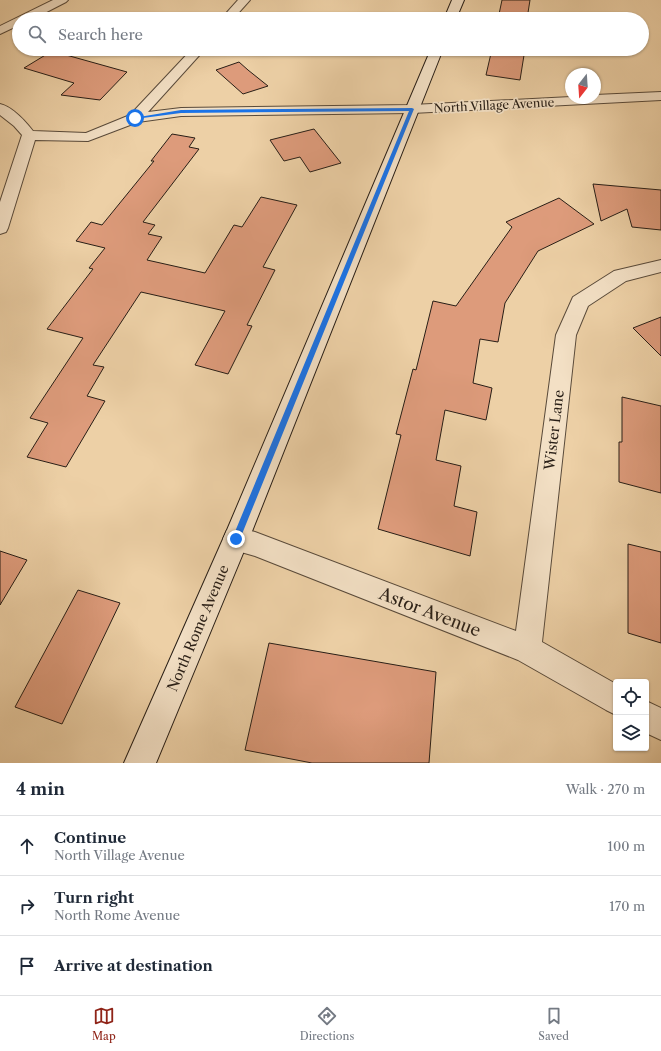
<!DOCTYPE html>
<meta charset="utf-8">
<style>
body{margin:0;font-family:"Libre Caslon Text",serif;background:#f6f6f7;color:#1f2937}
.controls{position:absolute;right:12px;bottom:12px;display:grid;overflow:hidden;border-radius:4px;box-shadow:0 1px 3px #0004}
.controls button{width:36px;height:36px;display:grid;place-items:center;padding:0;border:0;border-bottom:1px solid #e0e1e3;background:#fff;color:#1f2937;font:20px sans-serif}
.compass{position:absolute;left:565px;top:68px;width:36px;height:36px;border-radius:50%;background:#fff;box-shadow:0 1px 3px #0004;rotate:197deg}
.stop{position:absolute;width:12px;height:12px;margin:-9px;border:3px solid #1a73e8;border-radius:50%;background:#fff}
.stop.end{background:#1a73e8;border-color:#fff;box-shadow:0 1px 4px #0008}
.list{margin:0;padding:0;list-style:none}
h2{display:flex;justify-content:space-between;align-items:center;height:52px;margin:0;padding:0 16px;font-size:17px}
h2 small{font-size:13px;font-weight:400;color:#747a83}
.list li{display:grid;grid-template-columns:26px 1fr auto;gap:12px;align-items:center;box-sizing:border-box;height:60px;padding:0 16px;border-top:1px solid #e0e1e3}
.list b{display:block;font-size:15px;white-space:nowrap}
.list p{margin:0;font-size:13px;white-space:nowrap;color:#747a83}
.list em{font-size:13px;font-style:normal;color:#747a83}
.icon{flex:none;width:22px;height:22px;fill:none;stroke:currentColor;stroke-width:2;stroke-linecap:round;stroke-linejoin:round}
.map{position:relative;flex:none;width:661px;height:763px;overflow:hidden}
.search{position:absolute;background:#fff;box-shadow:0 1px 3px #0004;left:12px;right:12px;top:12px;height:44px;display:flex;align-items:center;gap:10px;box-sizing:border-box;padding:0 14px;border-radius:22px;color:#747a83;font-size:15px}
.sheet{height:232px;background:#fff}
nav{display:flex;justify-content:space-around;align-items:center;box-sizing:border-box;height:56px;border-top:1px solid #e0e1e3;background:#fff;font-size:11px;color:#747a83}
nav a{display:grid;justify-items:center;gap:2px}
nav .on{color:#8f2418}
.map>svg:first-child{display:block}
.building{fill:#dd9b7b;stroke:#281e16}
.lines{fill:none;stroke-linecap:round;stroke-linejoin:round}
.street-casing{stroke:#594a3a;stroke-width:2}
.secondary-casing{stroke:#281e16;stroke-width:2}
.street{fill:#f3e0c5;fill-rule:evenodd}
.secondary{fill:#f3e0c5;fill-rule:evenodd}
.route{fill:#1a73e8}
.labels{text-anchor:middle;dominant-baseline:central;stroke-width:3.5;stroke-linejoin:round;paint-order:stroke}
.far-street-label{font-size:12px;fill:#281e16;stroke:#f3e0c5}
.street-label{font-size:14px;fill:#281e16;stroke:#f3e0c5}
.near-street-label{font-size:17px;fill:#281e16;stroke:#f3e0c5}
</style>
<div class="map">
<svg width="661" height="763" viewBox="0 0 661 763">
<rect width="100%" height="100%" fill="#edd0a6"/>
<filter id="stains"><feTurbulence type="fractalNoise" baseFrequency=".005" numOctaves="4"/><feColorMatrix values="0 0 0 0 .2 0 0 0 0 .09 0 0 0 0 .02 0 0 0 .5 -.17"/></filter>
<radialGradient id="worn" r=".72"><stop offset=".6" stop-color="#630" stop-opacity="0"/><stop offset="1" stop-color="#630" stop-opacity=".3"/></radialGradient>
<path class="building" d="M 502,0 L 530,0 L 527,19 L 498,19 Z
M 492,49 L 525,49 L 520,80 L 486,75 Z
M 52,51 L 59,53 L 127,72 L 100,100 L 61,95 L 74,83 L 24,68 Z
M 239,62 L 248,70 L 268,86 L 243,94 L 216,70 Z
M 314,129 L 341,163 L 310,172 L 300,157 L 284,161 L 270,140 Z
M 172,134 L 195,138 L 189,147 L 199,149 L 143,222 L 155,225 L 148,234 L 162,237 L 147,260 L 205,273 L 234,225 L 242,227 L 261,197 L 297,205 L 263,267 L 275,270 L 247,325 L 252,326 L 228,374 L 195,365 L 225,311 L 141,292 L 93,365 L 104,367 L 87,396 L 105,401 L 66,467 L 27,457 L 48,423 L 30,418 L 83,338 L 47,329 L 93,269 L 89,268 L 105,248 L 76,241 L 91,222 L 102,225 L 154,161 L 151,161 Z
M 593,184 L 661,190 L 661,230 L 632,227 L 627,209 L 601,221 Z
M 559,198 L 594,224 L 538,251 L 505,303 L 498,342 L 480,339 L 473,383 L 492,388 L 486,420 L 445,410 L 436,460 L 461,466 L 454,506 L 477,512 L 470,556 L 378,529 L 401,435 L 396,434 L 413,369 L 416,370 L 433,301 L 456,306 L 512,227 L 506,222 Z
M 661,317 L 661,356 L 633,328 Z
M 622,397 L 661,406 L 661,493 L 619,482 L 619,442 L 622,442 Z
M 628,544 L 661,552 L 661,643 L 628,633 Z
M 0,551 L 27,560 L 0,605 Z
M 78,590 L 120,603 L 62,724 L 15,707 Z
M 269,643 L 436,672 L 429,763 L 312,763 L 245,750 Z"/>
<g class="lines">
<g class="street-casing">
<path id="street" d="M 53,0 L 68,0 L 66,2 L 33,19 L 19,19 L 19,25 L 0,34 L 0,26 Z
M 238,0 L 250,0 L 233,19 L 221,19 Z
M 192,49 L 205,49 L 148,112 L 181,108 L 412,105 L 571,97 L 571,98 L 595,98 L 595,95 L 661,92 L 661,100 L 412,113 L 181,116 L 138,122 L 88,141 L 35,140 L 8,228 L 6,232 L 0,234 L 0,202 L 22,135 L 14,126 L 0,115 L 0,104 C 13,107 25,121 33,131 L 86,133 L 130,115 Z
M 661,260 L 661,272 L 626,281 L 588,306 L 576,335 L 542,642 L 616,684 L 616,715 L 606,710 L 518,660 L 255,556 L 227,548 L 223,539 L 227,530 L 236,527 L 255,532 L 516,631 L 556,335 L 573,297 L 614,271 Z
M 646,701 L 661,708 L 661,740 L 646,733 Z"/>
</g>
<g class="secondary-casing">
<path id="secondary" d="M 452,0 L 464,0 L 456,19 L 444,19 Z
M 431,49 L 443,49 L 249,539 L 156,763 L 124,763 L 227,530 Z"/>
</g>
<use href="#street" class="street"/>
<use href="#secondary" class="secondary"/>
</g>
<path class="route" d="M 412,108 L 414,109 L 240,539 L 236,543 L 233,542 L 232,539 L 409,111 L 181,113 L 135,119 L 133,118 L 181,110 Z"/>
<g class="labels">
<g class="far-street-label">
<text transform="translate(494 105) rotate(-3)">North Village Avenue</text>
</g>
<g class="street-label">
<text transform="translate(554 430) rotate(-83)">Wister Lane</text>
<text transform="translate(198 628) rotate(-67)">North Rome Avenue</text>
</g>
<g class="near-street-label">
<text transform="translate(430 612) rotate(21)">Astor Avenue</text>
</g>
</g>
<rect width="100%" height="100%" filter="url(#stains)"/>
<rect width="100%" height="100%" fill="url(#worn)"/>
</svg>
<div class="controls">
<button><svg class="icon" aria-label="locate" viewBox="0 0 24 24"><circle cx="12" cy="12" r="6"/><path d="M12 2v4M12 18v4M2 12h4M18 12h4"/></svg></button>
<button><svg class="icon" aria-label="layers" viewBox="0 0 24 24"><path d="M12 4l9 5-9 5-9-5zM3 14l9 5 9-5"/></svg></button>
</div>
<svg class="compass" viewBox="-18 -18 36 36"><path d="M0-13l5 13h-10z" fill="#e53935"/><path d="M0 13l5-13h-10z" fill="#747a83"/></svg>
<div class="stop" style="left:135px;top:118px"></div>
<div class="stop end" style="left:236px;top:539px"></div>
<div class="search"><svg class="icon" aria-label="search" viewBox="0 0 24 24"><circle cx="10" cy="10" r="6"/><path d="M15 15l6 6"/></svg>Search here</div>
</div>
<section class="sheet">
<h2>4 min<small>Walk · 270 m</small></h2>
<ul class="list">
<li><svg class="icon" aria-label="ahead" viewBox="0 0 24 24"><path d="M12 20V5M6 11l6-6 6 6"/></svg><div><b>Continue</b><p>North Village Avenue</p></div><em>100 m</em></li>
<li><svg class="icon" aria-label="right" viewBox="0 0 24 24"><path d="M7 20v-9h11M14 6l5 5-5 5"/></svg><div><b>Turn right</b><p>North Rome Avenue</p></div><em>170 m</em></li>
<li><svg class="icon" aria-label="arrive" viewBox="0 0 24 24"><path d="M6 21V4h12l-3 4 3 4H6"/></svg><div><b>Arrive at destination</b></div></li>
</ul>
</section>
<nav>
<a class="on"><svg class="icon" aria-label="map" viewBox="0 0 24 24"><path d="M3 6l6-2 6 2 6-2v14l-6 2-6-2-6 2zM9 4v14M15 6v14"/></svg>Map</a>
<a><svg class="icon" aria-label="directions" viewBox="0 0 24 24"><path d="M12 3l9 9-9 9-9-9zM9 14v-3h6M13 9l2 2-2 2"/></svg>Directions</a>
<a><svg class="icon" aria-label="saved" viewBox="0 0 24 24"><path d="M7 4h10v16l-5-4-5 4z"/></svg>Saved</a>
</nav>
